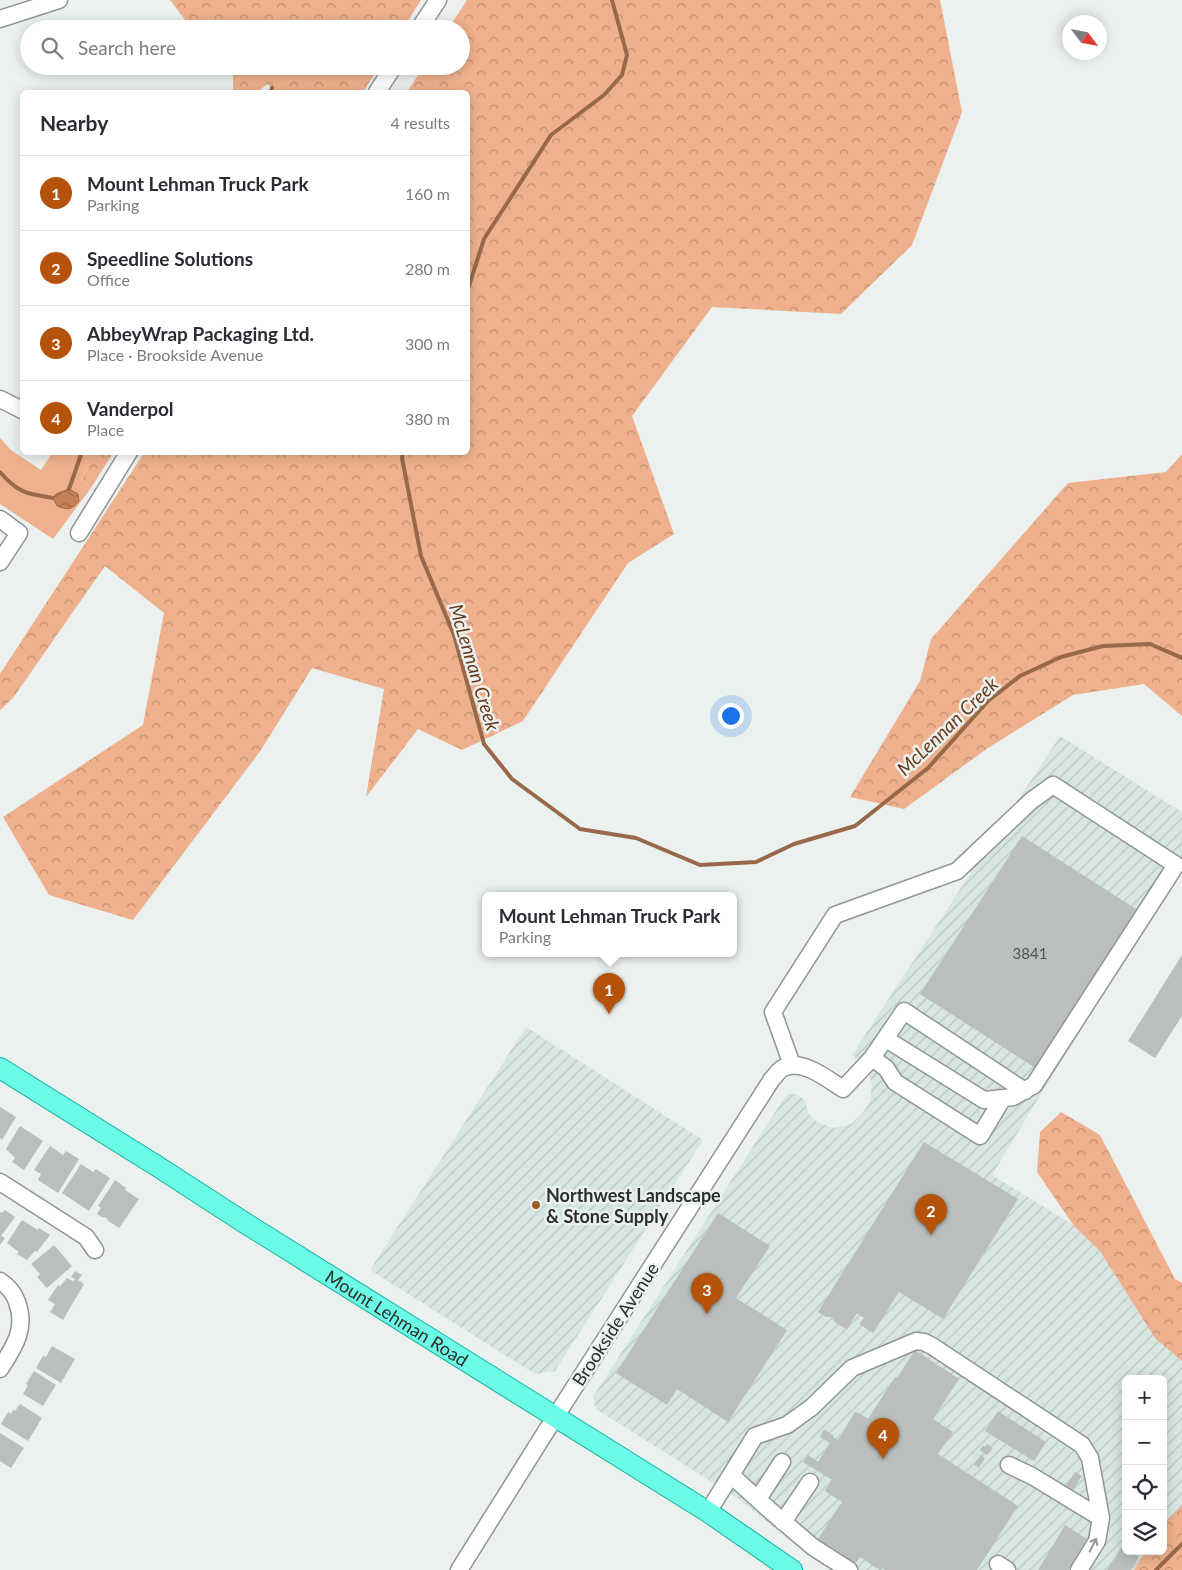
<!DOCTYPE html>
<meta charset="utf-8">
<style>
body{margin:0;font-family:Lato,sans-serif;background:#f2f2f3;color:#2b2b33}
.controls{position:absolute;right:15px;bottom:15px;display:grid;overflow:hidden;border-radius:8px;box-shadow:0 2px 12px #0003}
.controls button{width:45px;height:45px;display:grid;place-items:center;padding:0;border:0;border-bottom:1px solid #e1e1e2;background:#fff;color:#2b2b33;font:25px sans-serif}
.compass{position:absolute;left:1062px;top:15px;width:45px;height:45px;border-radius:50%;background:#fff;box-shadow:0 2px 12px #0003;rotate:122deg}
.you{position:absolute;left:730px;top:715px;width:18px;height:18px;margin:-12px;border:4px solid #fff;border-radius:50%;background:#1a73e8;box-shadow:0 0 0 8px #1a73e833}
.badge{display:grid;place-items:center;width:32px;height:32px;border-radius:50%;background:#b45309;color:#fff;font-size:16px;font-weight:700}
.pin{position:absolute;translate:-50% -41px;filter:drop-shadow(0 1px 2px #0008)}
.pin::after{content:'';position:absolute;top:26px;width:18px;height:15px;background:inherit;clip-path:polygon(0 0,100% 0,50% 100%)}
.popup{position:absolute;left:482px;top:892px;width:255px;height:65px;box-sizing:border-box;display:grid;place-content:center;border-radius:8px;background:#fff;filter:drop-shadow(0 1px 4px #0005);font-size:16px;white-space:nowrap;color:#7c7c81}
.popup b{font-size:19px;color:#2b2b33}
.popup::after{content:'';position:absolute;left:50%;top:100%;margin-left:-10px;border:10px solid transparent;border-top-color:#fff}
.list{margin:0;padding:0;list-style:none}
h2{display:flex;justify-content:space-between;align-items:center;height:65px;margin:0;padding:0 20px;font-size:21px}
h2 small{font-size:16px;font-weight:400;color:#7c7c81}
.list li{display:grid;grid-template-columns:32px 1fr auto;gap:15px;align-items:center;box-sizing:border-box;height:75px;padding:0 20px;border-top:1px solid #e1e1e2}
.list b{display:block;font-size:19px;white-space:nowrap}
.list p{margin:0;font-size:16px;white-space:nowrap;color:#7c7c81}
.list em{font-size:16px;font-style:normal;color:#7c7c81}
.icon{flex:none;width:28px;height:28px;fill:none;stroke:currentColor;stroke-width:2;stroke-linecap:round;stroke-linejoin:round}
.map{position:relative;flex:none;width:1182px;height:1570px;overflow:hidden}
.search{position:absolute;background:#fff;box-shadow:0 2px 12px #0003;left:20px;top:20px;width:450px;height:55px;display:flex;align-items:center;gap:12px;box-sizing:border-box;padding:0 18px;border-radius:28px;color:#7c7c81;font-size:19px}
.panel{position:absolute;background:#fff;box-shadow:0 2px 12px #0003;left:20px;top:90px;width:450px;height:365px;border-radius:8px}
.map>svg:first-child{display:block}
.industrial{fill:url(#industrial-furrows)}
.green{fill:#efb18d}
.forest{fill:url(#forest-crowns)}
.water{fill:url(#water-waves);stroke:#98684a}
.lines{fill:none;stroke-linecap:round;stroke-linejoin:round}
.stream{stroke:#98684a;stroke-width:4}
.building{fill:#babfbe}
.minor-casing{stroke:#909694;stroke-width:19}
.major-casing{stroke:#16b29b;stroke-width:22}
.minor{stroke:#fff;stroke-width:16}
.major{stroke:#6cfbe6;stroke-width:20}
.oneway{stroke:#969696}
.poi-dot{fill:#9c572a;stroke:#ebf1ef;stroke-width:2}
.labels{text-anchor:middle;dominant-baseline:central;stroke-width:5;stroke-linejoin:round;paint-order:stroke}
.number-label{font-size:15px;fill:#505251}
.poi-label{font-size:18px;font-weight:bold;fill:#2c2e2d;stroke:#ebf1ef;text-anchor:start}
.street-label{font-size:18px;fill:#2c2e2d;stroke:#ebf1ef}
.water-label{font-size:19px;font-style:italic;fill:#69391a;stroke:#ebf1ef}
</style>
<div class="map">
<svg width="1182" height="1570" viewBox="0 0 1182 1570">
<defs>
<pattern id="industrial-furrows" width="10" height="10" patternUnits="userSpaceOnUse" patternTransform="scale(1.25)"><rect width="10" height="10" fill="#d8e6e2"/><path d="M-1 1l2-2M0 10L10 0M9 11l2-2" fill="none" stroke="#bac6c2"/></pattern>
<pattern id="forest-crowns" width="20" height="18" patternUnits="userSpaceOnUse" patternTransform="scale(1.25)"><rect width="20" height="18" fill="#efb18d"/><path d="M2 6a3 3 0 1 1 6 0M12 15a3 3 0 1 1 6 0" fill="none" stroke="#c29074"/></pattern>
<pattern id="water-waves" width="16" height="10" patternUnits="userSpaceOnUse" patternTransform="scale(1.25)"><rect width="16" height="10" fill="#c78156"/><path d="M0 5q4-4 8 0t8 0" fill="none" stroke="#a26a48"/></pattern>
</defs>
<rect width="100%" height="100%" fill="#ebf1ef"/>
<path class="industrial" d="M 1060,736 L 1182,812 L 1182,861 L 992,1175 L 1119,1253 L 1182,1346 L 1182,1517 L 1163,1537 L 1163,1379 L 1126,1379 L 1126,1551 L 1151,1551 L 1139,1570 L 830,1570 L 808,1555 L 739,1499 L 596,1409 L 593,1397 L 784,1098 L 789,1094 L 796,1094 L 805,1100 L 808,1113 L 817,1122 L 833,1128 L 851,1124 L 862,1114 L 870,1101 L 872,1084 L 866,1067 L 852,1055 Z
M 526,1027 L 703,1140 L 555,1371 L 535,1374 L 370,1270 Z"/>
<path class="green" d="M 0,438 L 11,450 L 41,470 L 52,453 L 90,453 L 82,481 L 91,488 L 53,539 L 0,504 Z"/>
<path class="forest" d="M 170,0 L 421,0 L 403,29 L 192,29 Z
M 467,0 L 940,0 L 962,112 L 912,245 L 841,314 L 712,307 L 632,416 L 674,534 L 628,563 L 523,721 L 462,750 L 418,729 L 366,797 L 384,689 L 312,668 L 261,750 L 133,920 L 49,895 L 3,817 L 143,725 L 164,613 L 105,566 L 13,698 L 0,710 L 0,674 L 144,453 L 468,452 L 468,92 L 407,92 L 424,66 L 461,66 L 461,29 L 448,29 Z
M 225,66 L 380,66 L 363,92 L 276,92 L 267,84 L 258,92 L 233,92 L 233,73 Z
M 90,453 L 113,453 L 91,488 L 82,481 Z
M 1182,454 L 1182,716 L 1144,684 L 1073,695 L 988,748 L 904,809 L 850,797 L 920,681 L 931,639 L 1068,483 L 1166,472 Z
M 1061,1112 L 1100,1135 L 1175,1279 L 1182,1283 L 1182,1361 L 1155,1338 L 1100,1251 L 1074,1226 L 1037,1172 L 1040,1132 Z
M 1182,1505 L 1182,1570 L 1134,1570 L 1146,1551 L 1163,1551 L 1163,1525 Z"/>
<path class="water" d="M 69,489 L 78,494 L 79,501 C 72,510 67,510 57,506 L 53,498 L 56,494 Z"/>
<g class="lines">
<path class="stream" d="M 271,92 L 272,88
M 468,289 L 484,239 L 551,135 L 604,95 L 622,75 L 627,55 L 612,0
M 403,452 L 402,458 L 421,556 L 454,635 L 484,744 L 512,779 L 580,829 L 636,838 L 700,865 L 756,862 L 794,844 L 855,826 L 928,768 L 988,701 L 1020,676 L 1061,657 L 1103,646 L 1150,644 L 1182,658
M 0,472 C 18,493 27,494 53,498
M 69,489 L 82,452
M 1156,1570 L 1182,1544"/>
</g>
<path class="building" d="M 1022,836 L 1139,911 L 1037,1069 L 920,994 Z
M 1182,955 L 1182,1016 L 1155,1058 L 1128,1041 Z
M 0,1107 L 16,1117 L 2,1140 L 0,1138 Z
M 20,1126 L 43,1141 L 24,1170 L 12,1162 L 15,1158 L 6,1149 Z
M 924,1142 L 1018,1199 L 943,1319 L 899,1292 L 873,1333 L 859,1324 L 864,1318 L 857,1313 L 847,1329 L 836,1323 L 831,1317 L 826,1317 L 818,1312 Z
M 50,1146 L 63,1155 L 66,1151 L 79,1159 L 58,1193 L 38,1180 L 41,1174 L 34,1170 Z
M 81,1164 L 93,1172 L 96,1169 L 110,1178 L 89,1211 L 62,1193 Z
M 115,1180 L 126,1188 L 125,1190 L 139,1199 L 119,1228 L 107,1220 L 108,1219 L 104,1217 L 103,1218 L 97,1214 L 101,1208 L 98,1206 Z
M 5,1210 L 15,1217 L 1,1236 L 5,1238 L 0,1245 L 0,1212 L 2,1213 Z
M 718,1213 L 770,1246 L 736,1298 L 787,1330 L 728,1422 L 677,1389 L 667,1405 L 616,1373 Z
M 22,1220 L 38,1230 L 39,1228 L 50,1235 L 37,1252 L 35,1251 L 27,1260 L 17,1254 L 19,1252 L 7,1243 Z
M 54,1245 L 72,1266 L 47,1288 L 37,1277 L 40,1274 L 31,1264 Z
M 75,1271 L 82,1275 L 78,1280 L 84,1284 L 63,1320 L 50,1312 L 55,1304 L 48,1300 L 58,1285 L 60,1286 L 67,1278 L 73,1281 L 75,1279 L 71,1277 Z
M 52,1346 L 75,1359 L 61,1383 L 36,1368 L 43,1356 L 46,1357 Z
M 915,1350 L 959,1379 L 933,1419 L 953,1432 L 938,1454 L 1018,1506 L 977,1570 L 885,1570 L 882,1568 L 880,1570 L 860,1557 L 852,1569 L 814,1545 L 842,1502 L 825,1491 L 832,1480 L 803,1462 L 808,1455 L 818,1462 L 830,1443 L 820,1437 L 824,1429 L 834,1436 L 833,1437 L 838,1440 L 855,1412 L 859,1413 L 868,1419 L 895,1377 L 897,1378 Z
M 34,1371 L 56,1385 L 43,1406 L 23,1394 L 28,1385 L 26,1384 Z
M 20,1404 L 42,1418 L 28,1441 L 1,1424 L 8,1412 L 11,1414 L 13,1410 L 15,1411 Z
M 998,1411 L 1046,1442 L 1034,1461 L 985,1431 Z
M 0,1433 L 24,1448 L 11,1468 L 0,1461 Z
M 987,1444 L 993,1448 L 987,1455 L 980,1450 L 983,1445 L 985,1447 Z
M 981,1455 L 985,1458 L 979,1468 L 974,1465 Z
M 1075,1472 L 1082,1476 L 1069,1496 L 1062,1492 Z
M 1065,1525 L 1087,1539 L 1068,1570 L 1038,1570 Z
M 1122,1546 L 1126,1548 L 1126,1551 L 1131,1551 L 1139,1557 L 1131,1570 L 1107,1570 Z"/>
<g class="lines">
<g class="minor-casing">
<path id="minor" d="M 0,19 L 59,0
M 419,29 L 438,0
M 377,92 L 394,66
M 0,399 L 22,410
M 0,519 L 19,533 L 0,562
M 79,533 L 129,452
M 872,1058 L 886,1068 L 895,1082 L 980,1136 L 1003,1098
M 792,1065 L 773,1012 L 835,915 L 957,871 L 1031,801 L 1053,785 L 1176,865 L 1034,1085 L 1013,1097 L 984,1100 L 886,1039
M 0,1182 L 86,1237 L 95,1250
M 0,1281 C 8,1286 14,1293 17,1302 C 27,1329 14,1347 0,1369
M 1009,1465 L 1032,1476 L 1101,1518
M 731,1475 L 773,1513 L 813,1547 L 849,1570
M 758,1499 L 782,1462
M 708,1512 L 755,1436 L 787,1425 L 812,1407 L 852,1368 L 916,1341 L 924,1342 L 932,1346 L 1082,1445 L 1090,1458 L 1101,1518 L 1097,1541 L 1079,1570
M 783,1522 L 810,1482
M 998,1564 L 1007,1570
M 459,1570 L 545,1433 L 772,1079 C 775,1076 779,1070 783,1068 C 802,1058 827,1079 843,1089 L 872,1058 L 904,1011 L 1025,1091"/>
</g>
<g class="major-casing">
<g id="major">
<path id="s1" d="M 0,1068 L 157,1166 L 245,1223 L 708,1512 L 792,1570"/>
</g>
</g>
<use href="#minor" class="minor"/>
<use href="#major" class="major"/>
</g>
<defs><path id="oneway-shaft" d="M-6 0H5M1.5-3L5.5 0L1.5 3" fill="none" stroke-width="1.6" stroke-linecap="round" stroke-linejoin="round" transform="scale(1.25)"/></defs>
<use class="oneway" href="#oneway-shaft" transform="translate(1093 1545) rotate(-63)"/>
<circle class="poi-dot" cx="536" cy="1205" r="5"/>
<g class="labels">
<g class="number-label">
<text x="1030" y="953">3841</text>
</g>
<g class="poi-label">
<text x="546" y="1195">Northwest Landscape<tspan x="546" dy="21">&amp; Stone Supply</tspan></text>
</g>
<g class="street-label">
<text stroke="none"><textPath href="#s1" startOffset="469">Mount Lehman Road</textPath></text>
<text transform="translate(615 1324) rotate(-57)">Brookside Avenue</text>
</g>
<g class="water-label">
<text transform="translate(475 667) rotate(73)">McLennan Creek</text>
<text transform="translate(947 726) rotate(-44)">McLennan Creek</text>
</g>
</g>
</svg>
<div class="controls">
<button>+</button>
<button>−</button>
<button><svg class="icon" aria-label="locate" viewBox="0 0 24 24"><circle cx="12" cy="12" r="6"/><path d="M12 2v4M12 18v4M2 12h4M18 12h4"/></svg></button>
<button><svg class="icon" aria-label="layers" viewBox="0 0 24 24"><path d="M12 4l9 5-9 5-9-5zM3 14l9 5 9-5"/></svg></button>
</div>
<svg class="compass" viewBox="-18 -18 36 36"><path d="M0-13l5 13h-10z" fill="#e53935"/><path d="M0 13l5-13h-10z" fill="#7c7c81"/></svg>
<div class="you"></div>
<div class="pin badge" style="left:609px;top:1014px">1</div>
<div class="popup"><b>Mount Lehman Truck Park</b>Parking</div>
<div class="pin badge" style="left:931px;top:1235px">2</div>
<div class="pin badge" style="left:707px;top:1314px">3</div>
<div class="pin badge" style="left:883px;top:1459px">4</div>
<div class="search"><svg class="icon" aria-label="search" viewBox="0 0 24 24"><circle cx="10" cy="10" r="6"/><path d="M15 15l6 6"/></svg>Search here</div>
<section class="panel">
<h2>Nearby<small>4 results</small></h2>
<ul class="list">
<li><span class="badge">1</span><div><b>Mount Lehman Truck Park</b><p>Parking</p></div><em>160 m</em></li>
<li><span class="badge">2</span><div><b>Speedline Solutions</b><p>Office</p></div><em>280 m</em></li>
<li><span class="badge">3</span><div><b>AbbeyWrap Packaging Ltd.</b><p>Place · Brookside Avenue</p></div><em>300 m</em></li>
<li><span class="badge">4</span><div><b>Vanderpol</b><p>Place</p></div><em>380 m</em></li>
</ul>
</section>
</div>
